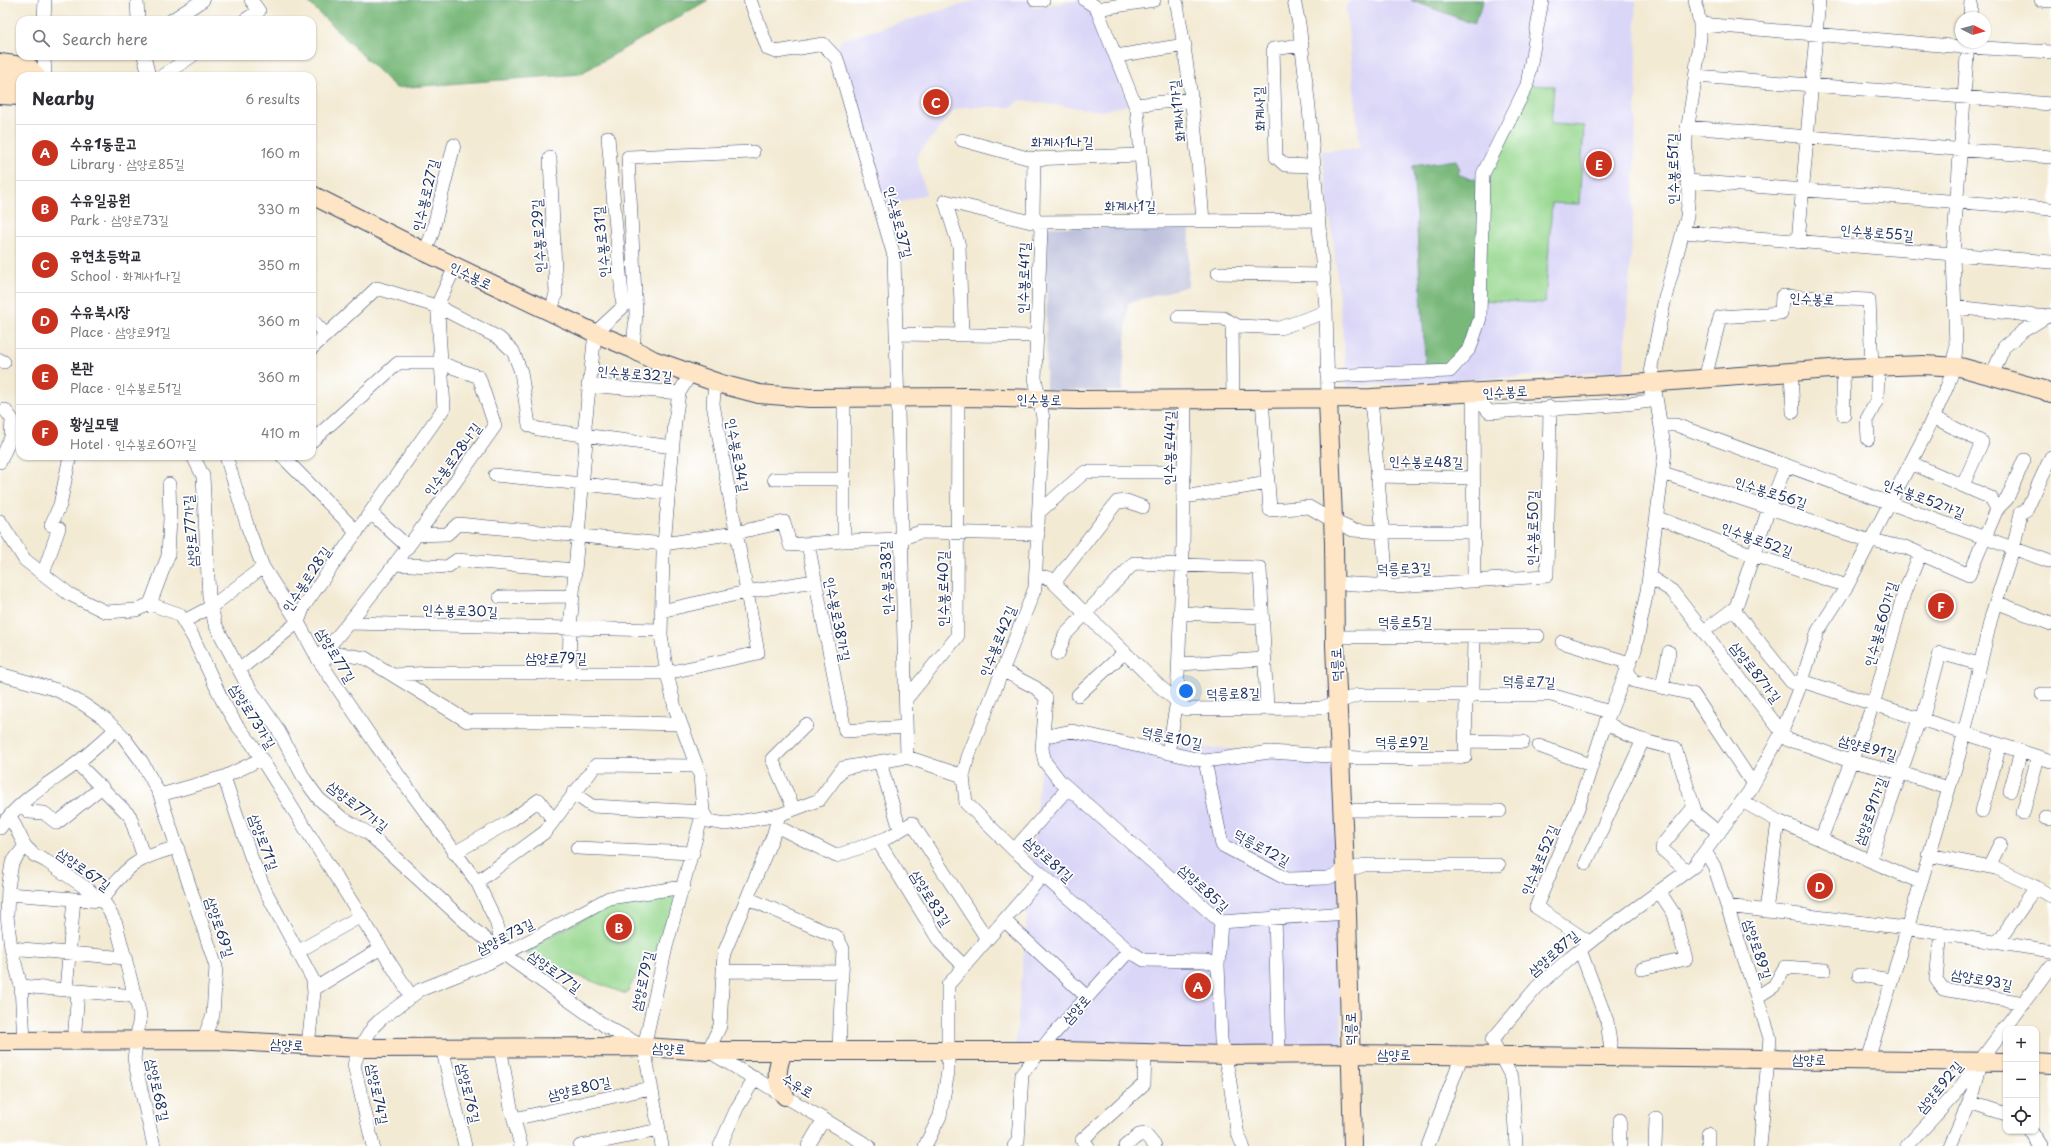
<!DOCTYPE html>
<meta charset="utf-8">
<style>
body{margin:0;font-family:"Playpen Sans","Poor Story",sans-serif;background:#f7f7f7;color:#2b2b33}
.controls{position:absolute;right:12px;bottom:12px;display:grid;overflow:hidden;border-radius:8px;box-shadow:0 1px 3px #0004}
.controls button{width:36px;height:36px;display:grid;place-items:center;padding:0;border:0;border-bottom:1px solid #e1e1e2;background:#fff;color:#2b2b33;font:20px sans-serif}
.compass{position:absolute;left:1955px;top:12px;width:36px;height:36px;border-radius:50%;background:#fff;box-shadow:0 1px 3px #0004;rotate:95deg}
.you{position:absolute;left:1186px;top:691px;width:14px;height:14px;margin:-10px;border:3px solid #fff;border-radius:50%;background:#1a73e8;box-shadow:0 0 0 6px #1a73e833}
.badge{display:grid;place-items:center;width:26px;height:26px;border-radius:50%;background:#c8321e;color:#fff;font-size:13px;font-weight:700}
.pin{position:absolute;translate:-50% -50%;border:2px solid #fff;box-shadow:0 1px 4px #0006}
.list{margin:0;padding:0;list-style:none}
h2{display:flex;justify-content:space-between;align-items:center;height:52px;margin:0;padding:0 16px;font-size:17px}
h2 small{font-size:13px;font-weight:400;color:#7c7c81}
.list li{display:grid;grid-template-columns:26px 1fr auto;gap:12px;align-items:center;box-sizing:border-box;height:56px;padding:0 16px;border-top:1px solid #e1e1e2}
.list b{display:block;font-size:15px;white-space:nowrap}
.list p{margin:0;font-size:13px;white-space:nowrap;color:#7c7c81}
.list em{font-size:13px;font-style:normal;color:#7c7c81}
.icon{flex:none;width:22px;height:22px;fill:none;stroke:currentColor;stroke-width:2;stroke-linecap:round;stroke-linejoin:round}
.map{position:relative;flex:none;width:2051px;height:1146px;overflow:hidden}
.search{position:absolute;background:#fff;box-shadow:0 1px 3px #0004;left:16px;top:16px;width:300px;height:44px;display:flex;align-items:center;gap:10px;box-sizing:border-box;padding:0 14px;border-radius:12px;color:#7c7c81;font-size:15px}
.panel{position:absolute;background:#fff;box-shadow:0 1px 3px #0004;left:16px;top:72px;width:300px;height:388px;border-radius:12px}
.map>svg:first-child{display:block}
.built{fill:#dad6f7}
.industrial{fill:#c0c2dd}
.green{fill:#96d78e;stroke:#588376}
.forest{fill:#78b879;stroke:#4a746c}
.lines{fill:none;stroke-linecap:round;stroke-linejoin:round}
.minor-casing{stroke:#3b4b70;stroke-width:14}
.secondary-casing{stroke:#3b4b70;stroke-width:20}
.minor{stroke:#fff;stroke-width:13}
.secondary{stroke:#fde5c5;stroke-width:18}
.labels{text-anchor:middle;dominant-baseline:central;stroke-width:3.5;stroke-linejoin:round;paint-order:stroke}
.street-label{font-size:14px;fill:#1b2f5e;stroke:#fff}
</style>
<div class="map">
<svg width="2051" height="1146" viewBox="0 0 2051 1146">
<rect width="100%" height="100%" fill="#fff"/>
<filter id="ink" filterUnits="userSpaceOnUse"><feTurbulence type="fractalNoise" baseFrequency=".025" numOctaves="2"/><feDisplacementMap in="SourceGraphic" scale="8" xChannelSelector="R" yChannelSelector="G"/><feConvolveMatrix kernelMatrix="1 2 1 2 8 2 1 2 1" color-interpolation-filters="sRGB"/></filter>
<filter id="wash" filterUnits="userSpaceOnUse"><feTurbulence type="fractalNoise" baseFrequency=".012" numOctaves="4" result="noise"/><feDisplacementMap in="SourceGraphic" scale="16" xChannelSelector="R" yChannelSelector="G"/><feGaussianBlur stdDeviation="0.9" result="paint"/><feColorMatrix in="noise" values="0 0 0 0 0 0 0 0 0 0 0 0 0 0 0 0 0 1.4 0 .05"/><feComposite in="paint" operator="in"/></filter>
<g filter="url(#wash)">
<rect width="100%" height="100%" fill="#f3ead3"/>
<path class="built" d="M 976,0 L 1030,0 L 1033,8 L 1080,0 L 1093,11 L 1129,105 L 1100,111 L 1021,100 L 1012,107 L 965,107 L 954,110 L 916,157 L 926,194 L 886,207 L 838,46 L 841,40 Z
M 1350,0 L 1635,0 L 1637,56 L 1634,201 L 1624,371 L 1348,386 L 1333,237 L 1322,151 L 1360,148 L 1346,8 Z
M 1043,737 L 1336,756 L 1342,1047 L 1015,1051 Z"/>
<path class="industrial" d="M 1047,227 L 1190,227 L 1188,286 L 1128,303 L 1122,391 L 1046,390 Z"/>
<path class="green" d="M 1527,85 L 1554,86 L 1551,124 L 1584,126 L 1579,204 L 1552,203 L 1545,303 L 1480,300 L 1483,174 Z
M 678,896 L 662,960 L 647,957 L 626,994 L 528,957 L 528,948 L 608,906 Z"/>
<path class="forest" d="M 306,0 L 708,0 L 580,74 L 396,88 Z
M 1411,0 L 1484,0 L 1474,24 Z
M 1456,160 L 1459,168 L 1457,174 L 1471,179 L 1483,180 L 1480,318 L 1450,371 L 1426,372 L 1413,166 Z"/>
</g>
<g filter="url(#ink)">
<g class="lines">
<g class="minor-casing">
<path id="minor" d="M 137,0 L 138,20
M 750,0 L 768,49 L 777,52 L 823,44 L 837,59 L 894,256 L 907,757
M 1035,0 L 1043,0
M 1085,0 L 1096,7 L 1137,110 L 1147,221
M 1176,0 C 1190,73 1197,146 1203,221
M 1294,0 L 1299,24 L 1309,108 L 1326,308 L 1328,399
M 2041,0 L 2051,1
M 1096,9 L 1154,0
M 1970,18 L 1971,0
M 44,20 L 45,0
M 172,20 L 203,0
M 245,20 L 259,11 L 251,0
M 1700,24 L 1951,46 L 2051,52
M 1302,45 L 1273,49 L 1276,157 L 1285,165 L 1314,166
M 44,56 L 45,76
M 144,56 L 149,76
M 1116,56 L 1185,45
M 162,76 L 192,56
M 1696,76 L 2051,104
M 1135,105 L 1192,99
M 1687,127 L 2051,157
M 962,140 L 1031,159 L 1140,155
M 550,158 L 556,293 L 551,312
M 1034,158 L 1033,215 L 1041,229 L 1035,378 L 1043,418 L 1035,588 L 968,757 L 963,776 L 966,803 L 1014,850 L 1129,951 L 1144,960 L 1206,961 L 1218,965
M 1688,181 L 2051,209
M 945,201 L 1031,222 L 1318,220
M 945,201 L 959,246 L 962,335
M 1683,232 L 2051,262
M 1798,242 L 1819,0
M 425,252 L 432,234 L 454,145
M 1218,273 L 1323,275
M 1954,307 L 2047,317
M 1178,317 L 1223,318 L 1238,326 L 1280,328 L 1326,312
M 312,320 L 326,335
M 1232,323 L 1233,399
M 896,334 L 1037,336
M 312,348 L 377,288 L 439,307 L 499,338 L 513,351 L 521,372 L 529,425 L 538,429 L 673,447
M 633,349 L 636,314 L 628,157 L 753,152
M 0,360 L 4,362
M 1843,368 L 1844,415
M 1791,372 L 1793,412
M 1992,375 L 2004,347 L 2023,331 L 2049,315
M 1327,376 L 1450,371 L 1470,348 L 1480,318 L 1483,174 L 1527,85 L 1542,0
M 1705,379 L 1720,317 L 1781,313 L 1782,296 L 1869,300 L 1872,367
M 588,385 L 679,393
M 1473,392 L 1489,412 C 1543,408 1597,409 1650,401 L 1652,387
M 1473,392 L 1474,581
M 844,398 L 844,541
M 1371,398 L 1385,560 L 1385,585
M 1262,399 L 1270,510 L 1309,507 L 1333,521 L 1353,530 L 1382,532 L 1474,532
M 1933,417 L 1982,442 L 1963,485
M 1662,425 L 1676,425 L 2051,562
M 1868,439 L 1867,419 L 1877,400 L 1878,367
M 312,441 L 398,363 L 441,363 L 479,377 L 495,426 C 438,506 382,586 318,659
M 193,456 L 203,476 L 209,597 L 215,624 L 246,683 L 277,728 L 305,780 L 319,799 L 342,818 L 368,833 L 472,928 L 505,955 L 605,1026 L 642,1046
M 226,456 L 248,528 L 263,567 L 298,622 L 318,659 L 377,746 L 477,882 L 496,921 L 505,955
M 282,456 L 357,532
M 0,462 L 11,437 L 12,419 L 5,410
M 1911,463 L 1991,498 L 1997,509
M 1663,473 L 1867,540 C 1880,540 1892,547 1905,547 L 1969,575 L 1997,509 L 2007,499 L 2024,460
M 495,475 L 669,493
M 1377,476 L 1473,478
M 774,479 L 844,479
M 1184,497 L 1268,483
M 1039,512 L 1085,472 L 1184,472
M 371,513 L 408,547
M 1658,518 L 1753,555 L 1847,586
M 0,521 L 25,560 L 69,594 L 106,612 L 136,610 L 150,604 L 179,614 L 193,637 L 223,702 L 236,724 L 252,744 L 411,996
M 417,535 L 447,534 L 458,524 L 664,544 L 735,533 L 784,522 L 790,545 L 844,541 L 901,539 L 920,532 L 1038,534
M 808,544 L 845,731 L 906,727
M 394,564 L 447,567 L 457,560 L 575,570
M 43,574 L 59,528 L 51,525 L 60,505 L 70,456
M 1036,576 L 1049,578 L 1158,685 L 1186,709 L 1321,708 L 1358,695 L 1551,695 L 1610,712
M 1650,577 L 1672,591 L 1788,740 L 1806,745 L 1844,759 L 1901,773 L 1948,788
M 1054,583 L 1117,502 L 1127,501 L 1143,507
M 1334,583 L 1396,586 L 1547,576 L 1550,407
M 500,597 L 573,596
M 1996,602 L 2051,624
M 150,604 L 168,556 L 170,518 L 169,484
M 1733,609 L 1792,683 L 1802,681 L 2051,761
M 661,611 L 746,592 L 814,581
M 1181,613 L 1262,617
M 184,621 L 211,607 L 263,567
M 349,623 L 661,630
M 1704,631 L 1736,607 L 1769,508 L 1786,465
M 1335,637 L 1538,636
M 1562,642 L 1623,661 L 1633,681 L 1693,694 L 1753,784
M 1058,654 L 1065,635 L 1134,563 L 1260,568 L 1267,708
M 318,659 L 341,654 L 365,658 L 467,721 L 537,721 L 681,724
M 1179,664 L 1265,659
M 239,670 L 298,622 L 304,606 L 444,408 L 438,315 L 440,299 L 455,267
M 1002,670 L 1036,688 L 1046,698 L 1042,749 L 1045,762 L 1060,781 L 1221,922
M 569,672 L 570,629 L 586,441 L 585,426 L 595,333 L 623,307 L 608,137
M 0,674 L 57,690 L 83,704 L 105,719 L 122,735 L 142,762 L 160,795 L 216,967 L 213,1015 L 203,1040
M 393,675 L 433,673 L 667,673 L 758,653 L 713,404 L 715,382
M 1662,687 L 1669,652
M 2042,694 L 2051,694
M 1078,695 L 1125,652
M 906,699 L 957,637 L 958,397
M 1606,721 C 1624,737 1652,744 1675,748 L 1696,814 L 1719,833
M 1047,736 L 1072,731 L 1205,761 L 1270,752 L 1359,758 L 1465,757 L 1466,702 L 1473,688 L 1474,637
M 1465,741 L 1523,742
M 1539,746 L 1591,765
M 1168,753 L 1177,701 L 1183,546 L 1185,400
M 1205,761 L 1222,845 L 1287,879 L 1327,878 L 1364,865 L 1499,865
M 880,762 L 900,830
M 77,763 L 130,816 L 144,858
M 224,777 L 251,857 L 266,892 L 313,980 L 314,993 L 308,1045
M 2010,791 L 2021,751
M 573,793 L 592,806 L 703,812 L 708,821 L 726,824 L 779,815
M 160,795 L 224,777 L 261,759
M 1742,801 L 1778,821 L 1920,882
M 21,804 L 29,812 L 44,813 L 57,823 L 102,787
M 794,809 L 772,759 L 806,725
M 1342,810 L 1500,811
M 1982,811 L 2000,745
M 2023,813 L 2038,757
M 10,816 L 25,846 L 34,855 L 46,861 L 89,890 L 106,905 L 116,924 L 140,1015 L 134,1059 L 154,1146
M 2045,818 L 2051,819
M 776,826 L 836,856 L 887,838 L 912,823 L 987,939
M 0,828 C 19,800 47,785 73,766 C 88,755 102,742 116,729
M 1821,839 L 1873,705 L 1904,593 L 1920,554
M 878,841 L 940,942 L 964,966
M 577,848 L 693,853
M 1014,850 L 1068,788
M 1705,851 L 1714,866 L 1770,1038 L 1760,1146
M 454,853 L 509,822 L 539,800 L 553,820
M 1928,855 L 1996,868 L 2028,883 L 2051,896
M 1870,860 L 1917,726 L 1922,721 L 1940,653 L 1979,664
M 1586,863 L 1643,740
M 1989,866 L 2000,844
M 1687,871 L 1662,849 L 1663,844 L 1694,807
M 477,882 L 545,832 L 596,765 L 697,766
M 8,894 L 101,901 C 126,867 135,858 178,847
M 747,898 L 837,937 L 843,949 L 839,1050
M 1727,906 L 1906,928 L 2051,951
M 1766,911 L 1778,821
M 1275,917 L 1279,1055
M 1004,920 L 1087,997
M 1221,922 L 1218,965 L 1221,1040 L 1229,1076 L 1237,1131 L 1243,1146
M 1221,922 L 1347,913
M 1941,933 L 1936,979 L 1943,989 L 2024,1003
M 1589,942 L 1536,907 L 1578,808 L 1603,730 L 1635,650 L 1647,591 L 1665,452 L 1651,367 L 1665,298 L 1687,217 L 1689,190 L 1685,167 L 1686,138 L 1694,87 L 1700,37 L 1700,24 L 1695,0
M 1998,942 L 2036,887
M 11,948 L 126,958
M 1580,950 L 1607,1021 L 1612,1057
M 297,952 L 361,916
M 1642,969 L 1686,959 L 1674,914 L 1659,891
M 723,971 L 842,972
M 1859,975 L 1891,980
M 21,986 L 135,996
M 314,989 L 381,948
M 66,990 L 74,899
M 1757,997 L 1774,986 L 1785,967 L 1825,970
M 24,1041 L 21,986 L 11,948 L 7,916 L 8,888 L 12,863 L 25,846
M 74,1041 L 78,992
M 442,1047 L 465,1146
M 500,1047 L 511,1108 L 521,1146
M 1868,1060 L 1959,755 L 1992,614 L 2013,549 L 2021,513 L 2027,509 L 2051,457
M 1969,1102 L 2006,1114
M 514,1119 L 650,1088
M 1620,1120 L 1620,1146
M 2031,1131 L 2041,1146
M 373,1146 L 354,1065 L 360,1048 L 373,1027 L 381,1019 L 420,990 L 488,963 L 609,898 L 684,887
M 580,1146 L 659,1130
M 662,1146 L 644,1047 L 666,947 L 703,812 L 700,775 L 675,708 L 667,673 L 661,635 L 663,555 L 675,421 L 679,393 L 691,373
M 720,1146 L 737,1108 L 755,1078
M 808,1146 L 824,1119
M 869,1146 L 708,1051 L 720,1026 L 724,953 L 773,836 L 779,815 L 819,800 L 843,768 L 907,757 L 963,776
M 925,1146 L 940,1116 L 948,1072 L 948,985 L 1043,875
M 1014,1146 L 1018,1141 L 1022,1074 L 1051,1037 L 1129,951
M 1088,1146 L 1082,1140 L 1144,1084 L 1145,1053
M 1125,1146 L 1139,1135 L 1145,1134 L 1155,1146
M 1428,1146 L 1462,1055
M 1516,1146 L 1512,1078 L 1492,1040 L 1537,987 L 1570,958 L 1595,938 L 1694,866 L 1749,792 L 1782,732 L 1802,681 L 1818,631 L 1847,586 L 1925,435 L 1947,387 L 1954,367 L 1956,347 L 1953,254 L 1968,42
M 1655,1146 L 1656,1119
M 1708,1146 L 1708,1134
M 1907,1146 L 1956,1093 L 2051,966
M 1950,1146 L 1974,1091 L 1980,1066"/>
</g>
<g class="secondary-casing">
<path id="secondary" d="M 0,63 L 29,67 L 36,76
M 0,80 L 20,81
M 0,95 L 20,96
M 312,195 L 425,252 L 595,333 L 633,349 L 653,360 L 721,384 L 759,394 L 810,398 L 968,397 L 1077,400 L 1371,398 L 1647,383 L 1843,368 L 1923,365 L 1960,367 L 2044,390 L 2051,394
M 1328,399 L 1334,542 L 1335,646 L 1347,913 L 1353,1146
M 0,1041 L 215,1040 L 360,1048 L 644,1047 L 708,1051 L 1062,1051 L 1226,1055 L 1350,1054 L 2006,1062
M 784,1050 C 777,1065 774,1082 785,1096
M 2036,1063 L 2051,1064"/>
</g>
<use href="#minor" class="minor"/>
<use href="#secondary" class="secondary"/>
</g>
</g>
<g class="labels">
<g class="street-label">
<text transform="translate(1259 109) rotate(-92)">화계사길</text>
<text transform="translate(1177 111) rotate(-96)">화계사1가길</text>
<text x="1062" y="141">화계사1나길</text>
<text transform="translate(1672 169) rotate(-90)">인수봉로51길</text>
<text transform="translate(425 195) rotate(-76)">인수봉로27길</text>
<text x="1130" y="205">화계사1길</text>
<text transform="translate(899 222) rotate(76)">인수봉로37길</text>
<text transform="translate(1877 232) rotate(5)">인수봉로55길</text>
<text transform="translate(538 236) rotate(-93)">인수봉로29길</text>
<text transform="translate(601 242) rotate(-95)">인수봉로31길</text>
<text transform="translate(471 275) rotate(26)">인수봉로</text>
<text transform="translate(1023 278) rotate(-88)">인수봉로41길</text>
<text transform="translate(1812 298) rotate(3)">인수봉로</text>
<text transform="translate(635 373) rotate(5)">인수봉로32길</text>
<text transform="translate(1505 391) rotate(-3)">인수봉로</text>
<text transform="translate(1039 399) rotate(1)">인수봉로</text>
<text transform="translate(1169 448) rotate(-89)">인수봉로44길</text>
<text transform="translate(738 455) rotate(80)">인수봉로34길</text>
<text transform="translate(452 459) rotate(-54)">인수봉로28나길</text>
<text transform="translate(1426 461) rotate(1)">인수봉로48길</text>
<text transform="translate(1771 492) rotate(18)">인수봉로56길</text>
<text transform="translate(1924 498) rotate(21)">인수봉로52가길</text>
<text transform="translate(1532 528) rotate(-89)">인수봉로50길</text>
<text transform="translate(190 531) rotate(-94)">삼양로77가길</text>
<text transform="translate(1757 539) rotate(20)">인수봉로52길</text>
<text transform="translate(1404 568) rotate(-1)">덕릉로3길</text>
<text transform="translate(886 578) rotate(-92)">인수봉로38길</text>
<text transform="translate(306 579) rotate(-56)">인수봉로28길</text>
<text transform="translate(942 589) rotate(-90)">인수봉로40길</text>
<text transform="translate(460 610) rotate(2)">인수봉로30길</text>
<text transform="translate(838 619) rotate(79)">인수봉로38가길</text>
<text x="1405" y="621">덕릉로5길</text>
<text transform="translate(1880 624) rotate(-74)">인수봉로60가길</text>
<text transform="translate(997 641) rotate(-68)">인수봉로42길</text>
<text transform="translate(336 655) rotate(59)">삼양로77길</text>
<text x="556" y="657">삼양로79길</text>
<text transform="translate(1336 665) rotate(-93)">덕릉로</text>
<text transform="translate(1756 672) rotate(52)">삼양로87가길</text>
<text transform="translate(1529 681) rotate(2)">덕릉로7길</text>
<text transform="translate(1233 693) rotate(-1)">덕릉로8길</text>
<text transform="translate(253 716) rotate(58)">삼양로73가길</text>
<text transform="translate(1172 737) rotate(12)">덕릉로10길</text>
<text x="1402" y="741">덕릉로9길</text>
<text transform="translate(1868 747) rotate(16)">삼양로91길</text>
<text transform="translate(358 806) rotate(38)">삼양로77가길</text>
<text transform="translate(1870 811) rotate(-70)">삼양로91가길</text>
<text transform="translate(264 842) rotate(70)">삼양로71길</text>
<text transform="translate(1262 847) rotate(29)">덕릉로12길</text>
<text transform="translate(1049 859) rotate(42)">삼양로81길</text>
<text transform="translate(1539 860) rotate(-67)">인수봉로52길</text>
<text transform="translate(84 869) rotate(36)">삼양로67길</text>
<text transform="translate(1204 888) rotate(43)">삼양로85길</text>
<text transform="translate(931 898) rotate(58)">삼양로83길</text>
<text transform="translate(220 927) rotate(72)">삼양로69길</text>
<text transform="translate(505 936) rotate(-27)">삼양로73길</text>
<text transform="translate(1758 949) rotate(72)">삼양로89길</text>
<text transform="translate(1553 953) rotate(-41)">삼양로87길</text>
<text transform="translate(555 971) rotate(36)">삼양로77길</text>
<text transform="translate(1982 979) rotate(11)">삼양로93길</text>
<text transform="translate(642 981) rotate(-77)">삼양로79길</text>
<text transform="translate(1076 1009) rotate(-48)">삼양로</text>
<text transform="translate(1350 1029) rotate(-91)">덕릉로</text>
<text transform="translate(287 1044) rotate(3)">삼양로</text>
<text transform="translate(669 1048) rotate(3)">삼양로</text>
<text transform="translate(1394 1054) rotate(1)">삼양로</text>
<text transform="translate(1809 1059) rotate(1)">삼양로</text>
<text transform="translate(798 1085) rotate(31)">수유로</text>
<text transform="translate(1939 1087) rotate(-50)">삼양로92길</text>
<text transform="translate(579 1088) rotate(-13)">삼양로80길</text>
<text transform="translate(158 1090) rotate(78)">삼양로68길</text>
<text transform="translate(469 1093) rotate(77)">삼양로76길</text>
<text transform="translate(378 1094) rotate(79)">삼양로74길</text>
</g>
</g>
</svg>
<div class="controls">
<button>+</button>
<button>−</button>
<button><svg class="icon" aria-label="locate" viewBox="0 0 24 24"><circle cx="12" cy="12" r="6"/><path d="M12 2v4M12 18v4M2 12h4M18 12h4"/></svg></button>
</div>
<svg class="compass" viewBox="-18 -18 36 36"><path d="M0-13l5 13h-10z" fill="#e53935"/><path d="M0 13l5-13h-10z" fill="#7c7c81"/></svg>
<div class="you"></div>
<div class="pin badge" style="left:1198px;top:986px">A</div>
<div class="pin badge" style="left:619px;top:927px">B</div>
<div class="pin badge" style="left:936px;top:102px">C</div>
<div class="pin badge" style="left:1820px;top:886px">D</div>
<div class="pin badge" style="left:1599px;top:164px">E</div>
<div class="pin badge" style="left:1941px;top:606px">F</div>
<div class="search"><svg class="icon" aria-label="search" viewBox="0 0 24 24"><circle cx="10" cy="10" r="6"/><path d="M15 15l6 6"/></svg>Search here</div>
<section class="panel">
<h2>Nearby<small>6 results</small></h2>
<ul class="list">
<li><span class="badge">A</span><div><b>수유1동문고</b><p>Library · 삼양로85길</p></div><em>160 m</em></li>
<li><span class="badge">B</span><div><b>수유일공원</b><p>Park · 삼양로73길</p></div><em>330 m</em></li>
<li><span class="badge">C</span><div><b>유현초등학교</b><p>School · 화계사1나길</p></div><em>350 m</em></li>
<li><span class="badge">D</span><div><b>수유북시장</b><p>Place · 삼양로91길</p></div><em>360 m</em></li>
<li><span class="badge">E</span><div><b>본관</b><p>Place · 인수봉로51길</p></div><em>360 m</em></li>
<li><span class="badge">F</span><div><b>황실모텔</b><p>Hotel · 인수봉로60가길</p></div><em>410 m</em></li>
</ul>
</section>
</div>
